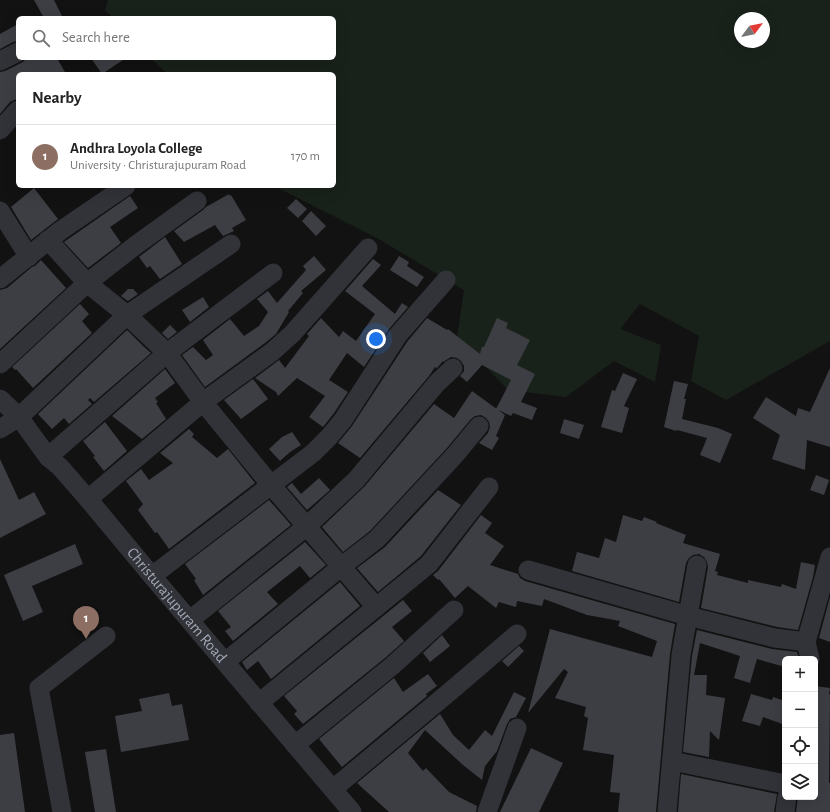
<!DOCTYPE html>
<meta charset="utf-8">
<style>
body{margin:0;font-family:"Alegreya Sans",sans-serif;background:#f2f2f2;color:#222}
.controls{position:absolute;right:12px;bottom:12px;display:grid;overflow:hidden;border-radius:6px;box-shadow:0 4px 16px #0002}
.controls button{width:36px;height:36px;display:grid;place-items:center;padding:0;border:0;border-bottom:1px solid #e0e0e0;background:#fff;color:#222;font:20px sans-serif}
.compass{position:absolute;left:734px;top:12px;width:36px;height:36px;border-radius:50%;background:#fff;box-shadow:0 4px 16px #0002;rotate:58deg}
.you{position:absolute;left:376px;top:339px;width:14px;height:14px;margin:-10px;border:3px solid #fff;border-radius:50%;background:#1a73e8;box-shadow:0 0 0 6px #1a73e833}
.badge{display:grid;place-items:center;width:26px;height:26px;border-radius:50%;background:#856120;color:#fff;font-size:13px;font-weight:700}
.pin{position:absolute;translate:-50% -33px;filter:drop-shadow(0 1px 2px #0008)}
.pin::after{content:'';position:absolute;top:21px;width:14px;height:12px;background:inherit;clip-path:polygon(0 0,100% 0,50% 100%)}
.list{margin:0;padding:0;list-style:none}
h2{display:flex;justify-content:space-between;align-items:center;height:52px;margin:0;padding:0 16px;font-size:17px}
h2 small{font-size:13px;font-weight:400;color:#767676}
.list li{display:grid;grid-template-columns:26px 1fr auto;gap:12px;align-items:center;box-sizing:border-box;height:64px;padding:0 16px;border-top:1px solid #e0e0e0}
.list b{display:block;font-size:15px;white-space:nowrap}
.list p{margin:0;font-size:13px;white-space:nowrap;color:#767676}
.list em{font-size:13px;font-style:normal;color:#767676}
.icon{flex:none;width:22px;height:22px;fill:none;stroke:currentColor;stroke-width:2;stroke-linecap:round;stroke-linejoin:round}
.map{position:relative;flex:none;width:830px;height:812px;overflow:hidden}
.search{position:absolute;background:#fff;box-shadow:0 4px 16px #0002;left:16px;top:16px;width:320px;height:44px;display:flex;align-items:center;gap:10px;box-sizing:border-box;padding:0 14px;border-radius:6px;color:#767676;font-size:15px}
.panel{position:absolute;background:#fff;box-shadow:0 4px 16px #0002;left:16px;top:72px;width:320px;height:116px;border-radius:6px}
.map>svg:first-child{display:block}
.green{fill:#19221a;fill-rule:evenodd}
.building{fill:#3d3e44}
.lines{fill:none;stroke-linecap:round;stroke-linejoin:round}
.minor{stroke:#323339;stroke-width:19}
.labels{text-anchor:middle;dominant-baseline:central;stroke-width:3;stroke-linejoin:round;paint-order:stroke}
.street-label{font-size:16px;fill:#a1a8b5;stroke:#0d0d0e}
</style>
<div class="map">
<svg width="830" height="812" viewBox="0 0 830 812">
<rect width="100%" height="100%" fill="#121213"/>
<path class="green" d="M 108,0 L 830,0 L 830,341 L 726,400 L 691,381 L 699,336 L 640,304 L 620,329 L 661,345 L 655,382 L 614,361 L 566,397 L 508,390 L 457,337 L 464,290 L 377,238 L 274,186 L 334,186 L 334,74 L 167,74 L 151,58 L 334,58 L 334,18 L 113,18 L 105,10 ZM 740,18 L 764,18 L 764,42 L 740,42 Z"/>
<path class="building" d="M 34,0 L 54,0 L 63,18 L 44,18 Z
M 18,24 L 18,41 L 13,42 L 0,49 L 0,34 Z
M 27,58 L 57,58 L 66,74 L 18,74 L 18,99 L 14,100 L 10,102 L 0,114 L 0,72 L 5,71 L 23,62 Z
M 91,58 L 126,58 L 102,74 Z
M 34,188 L 58,219 L 31,240 L 11,207 Z
M 229,194 L 230,196 L 231,195 L 246,220 L 232,228 L 234,231 L 223,236 L 215,225 L 184,242 L 174,231 L 203,210 L 206,207 Z
M 130,196 L 138,208 L 110,227 L 121,243 L 88,268 L 64,242 Z
M 296,199 L 307,209 L 298,218 L 287,208 Z
M 311,211 L 326,226 L 316,236 L 302,221 Z
M 165,237 L 182,264 L 160,279 L 150,266 L 147,268 L 139,257 Z
M 314,256 L 326,270 L 301,291 L 303,293 L 288,311 L 289,312 L 276,334 L 265,343 L 205,387 L 182,355 L 193,347 L 206,360 L 213,355 L 203,340 L 230,319 L 244,336 L 259,326 L 268,312 L 257,299 L 268,291 L 277,303 L 306,270 L 303,266 Z
M 399,256 L 409,262 L 407,266 L 424,277 L 417,287 L 390,270 Z
M 373,259 L 381,265 L 362,286 L 395,314 L 402,303 L 408,307 L 389,329 L 364,367 L 347,353 L 329,380 L 348,392 L 334,413 L 323,427 L 309,417 L 325,396 L 297,378 L 278,396 L 276,392 L 255,378 L 279,360 L 285,368 L 309,336 L 307,334 L 321,318 L 339,337 L 343,331 L 356,341 L 375,314 L 345,291 Z
M 41,260 L 66,288 L 0,349 L 0,290 L 7,288 L 32,267 L 35,266 Z
M 128,289 L 133,289 L 138,294 L 128,301 L 121,296 Z
M 203,297 L 209,307 L 190,322 L 182,310 Z
M 80,304 L 89,314 L 82,321 L 92,333 L 33,388 L 16,369 L 15,370 L 12,367 Z
M 427,318 L 447,330 L 448,329 L 480,354 L 482,347 L 484,347 L 497,318 L 508,323 L 506,328 L 530,340 L 517,365 L 535,374 L 521,402 L 537,408 L 532,420 L 513,413 L 511,416 L 496,409 L 511,380 L 482,365 L 467,382 L 460,376 L 464,371 L 464,366 L 461,361 L 457,358 L 451,357 L 443,362 L 443,361 L 437,368 L 435,367 L 429,376 L 360,458 L 338,443 L 352,426 L 407,342 Z
M 170,325 L 177,332 L 168,339 L 162,333 Z
M 127,330 L 143,346 L 151,353 L 94,402 L 90,398 L 88,400 L 92,404 L 69,424 L 64,418 L 52,429 L 38,414 Z
M 830,368 L 830,447 L 807,440 L 805,470 L 772,459 L 780,435 L 753,418 L 766,397 L 796,416 L 798,408 L 810,412 Z
M 165,369 L 175,383 L 155,398 L 158,402 L 156,403 L 166,419 L 142,439 L 112,416 Z
M 623,373 L 637,379 L 624,406 L 629,408 L 622,433 L 601,427 L 612,390 L 615,391 Z
M 253,379 L 268,399 L 241,419 L 224,400 Z
M 674,381 L 688,384 L 684,399 L 686,399 L 682,419 L 718,428 L 732,434 L 720,463 L 700,455 L 707,438 L 677,430 L 676,431 L 664,427 Z
M 472,391 L 505,415 L 496,436 L 499,438 L 492,450 L 479,443 L 488,433 L 490,427 L 489,422 L 486,418 L 481,415 L 475,416 L 471,419 L 447,448 L 370,531 L 343,552 L 322,527 L 364,487 L 434,404 L 454,418 Z
M 564,419 L 584,425 L 579,439 L 560,433 Z
M 105,422 L 127,451 L 104,471 L 93,457 L 95,456 L 83,441 Z
M 189,429 L 194,434 L 192,437 L 217,458 L 228,449 L 255,483 L 169,549 L 157,532 L 155,533 L 138,510 L 143,504 L 126,481 L 141,469 L 149,480 L 173,463 L 160,453 Z
M 292,432 L 301,445 L 290,452 L 280,461 L 269,449 L 282,437 Z
M 0,459 L 19,500 L 34,492 L 46,514 L 0,538 Z
M 816,475 L 829,480 L 824,495 L 810,490 Z
M 319,478 L 330,490 L 307,510 L 287,487 L 292,483 L 301,494 Z
M 438,490 L 461,505 L 421,556 L 378,592 L 357,568 L 385,547 Z
M 269,500 L 291,525 L 203,595 L 194,580 L 196,579 L 185,564 Z
M 481,515 L 492,523 L 485,533 L 504,546 L 490,565 L 518,574 L 520,578 L 525,581 L 675,624 L 670,654 L 656,812 L 618,812 L 620,793 L 610,792 L 614,755 L 583,750 L 588,718 L 584,716 L 586,707 L 555,698 L 568,672 L 564,669 L 528,713 L 550,629 L 652,657 L 657,641 L 618,626 L 620,621 L 587,615 L 544,599 L 542,606 L 517,601 L 516,607 L 499,602 L 496,608 L 468,586 L 455,598 L 439,579 L 438,580 L 433,575 L 438,571 Z
M 623,515 L 642,521 L 644,517 L 657,522 L 656,523 L 686,535 L 683,543 L 720,554 L 715,571 L 718,572 L 717,575 L 748,583 L 748,580 L 781,587 L 782,584 L 796,589 L 801,562 L 815,565 L 813,577 L 798,630 L 777,627 L 701,608 L 708,567 L 707,562 L 704,557 L 699,554 L 693,555 L 689,558 L 686,563 L 679,602 L 572,571 L 577,552 L 599,558 L 605,538 L 616,542 Z
M 305,542 L 326,565 L 310,578 L 300,566 L 267,592 L 278,604 L 233,641 L 225,631 L 231,627 L 218,611 Z
M 75,544 L 83,564 L 32,586 L 43,612 L 23,621 L 4,575 Z
M 340,582 L 360,606 L 271,679 L 258,661 L 247,670 L 242,662 Z
M 830,597 L 830,642 L 819,638 Z
M 403,600 L 412,611 L 392,627 L 404,641 L 385,658 L 303,724 L 294,714 L 297,711 L 284,696 Z
M 697,630 L 772,649 L 797,652 L 799,659 L 785,659 L 785,667 L 757,659 L 750,683 L 734,678 L 740,656 L 700,643 L 694,675 L 707,675 L 706,695 L 725,698 L 719,740 L 710,731 L 709,757 L 683,752 L 692,656 Z
M 442,635 L 450,646 L 430,662 L 423,653 Z
M 519,646 L 524,651 L 508,667 L 502,661 Z
M 428,674 L 437,686 L 426,694 L 427,696 L 342,767 L 319,739 L 394,678 L 403,692 Z
M 815,686 L 830,688 L 829,694 L 830,695 L 829,783 L 830,783 L 830,812 L 796,812 L 798,797 L 815,797 Z
M 514,692 L 526,698 L 516,717 L 510,719 L 507,724 L 497,751 L 485,766 L 482,780 L 463,765 L 425,730 L 408,753 L 423,771 L 426,768 L 449,792 L 477,806 L 476,812 L 389,812 L 357,783 L 440,714 L 453,735 L 469,750 L 485,730 L 492,736 Z
M 169,693 L 172,706 L 182,704 L 189,740 L 121,752 L 115,716 L 142,711 L 139,699 Z
M 751,694 L 772,700 L 773,697 L 785,701 L 785,725 L 763,717 L 760,726 L 742,721 Z
M 14,733 L 25,812 L 0,812 L 0,735 Z
M 531,748 L 563,763 L 539,812 L 500,812 Z
M 106,749 L 116,812 L 95,812 L 85,752 Z
M 681,774 L 777,794 L 774,812 L 678,812 Z"/>
<g class="lines">
<g class="minor">
<path d="M 0,61 L 18,52"/>
<path d="M 0,130 L 18,110"/>
<path d="M 0,211 L 29,257"/>
<path d="M 48,240 L 87,283 L 127,315 L 167,353 L 203,402 L 271,485 L 376,607"/>
<path d="M 0,279 L 60,231 L 126,186"/>
<path d="M 0,364 L 87,283 L 136,245 L 197,201"/>
<path id="s1" d="M 0,399 L 19,417 L 48,457 L 60,467 L 88,499 L 152,576 L 352,812"/>
<path d="M 0,429 L 19,417 L 127,315 L 231,244"/>
<path d="M 48,457 L 167,353 L 273,273"/>
<path d="M 88,499 L 203,402 L 272,352 L 292,334 L 368,248"/>
<path d="M 528,570 L 688,616 L 775,638 L 806,642 L 810,659"/>
<path d="M 152,576 L 313,453 L 329,437 L 343,420 L 398,335 L 446,280"/>
<path d="M 190,620 L 307,526 L 356,480 L 437,383 L 453,368"/>
<path d="M 806,642 L 830,557"/>
<path d="M 225,662 L 342,566 L 377,539 L 455,455 L 479,426"/>
<path d="M 259,703 L 429,564 L 489,487"/>
<path d="M 295,745 L 392,666 L 454,610"/>
<path d="M 672,761 L 785,784"/>
<path d="M 333,789 L 453,689 L 517,634"/>
<path d="M 62,812 L 39,688 L 106,636"/>
<path d="M 487,812 L 517,728"/>
<path d="M 667,812 L 681,655 L 697,565"/>
<path d="M 785,812 L 787,797"/>
</g>
</g>
<g class="labels">
<g class="street-label">
<text stroke="none"><textPath href="#s1" startOffset="272">Christurajupuram Road</textPath></text>
</g>
</g>
</svg>
<div class="controls">
<button>+</button>
<button>−</button>
<button><svg class="icon" aria-label="locate" viewBox="0 0 24 24"><circle cx="12" cy="12" r="6"/><path d="M12 2v4M12 18v4M2 12h4M18 12h4"/></svg></button>
<button><svg class="icon" aria-label="layers" viewBox="0 0 24 24"><path d="M12 4l9 5-9 5-9-5zM3 14l9 5 9-5"/></svg></button>
</div>
<svg class="compass" viewBox="-18 -18 36 36"><path d="M0-13l5 13h-10z" fill="#e53935"/><path d="M0 13l5-13h-10z" fill="#767676"/></svg>
<div class="you"></div>
<div class="pin badge" style="left:86px;top:639px;background:#8d6e63">1</div>
<div class="search"><svg class="icon" aria-label="search" viewBox="0 0 24 24"><circle cx="10" cy="10" r="6"/><path d="M15 15l6 6"/></svg>Search here</div>
<section class="panel">
<h2>Nearby<small></small></h2>
<ul class="list">
<li><span class="badge" style="background:#8d6e63">1</span><div><b>Andhra Loyola College</b><p>University · Christurajupuram Road</p></div><em>170 m</em></li>
</ul>
</section>
</div>
